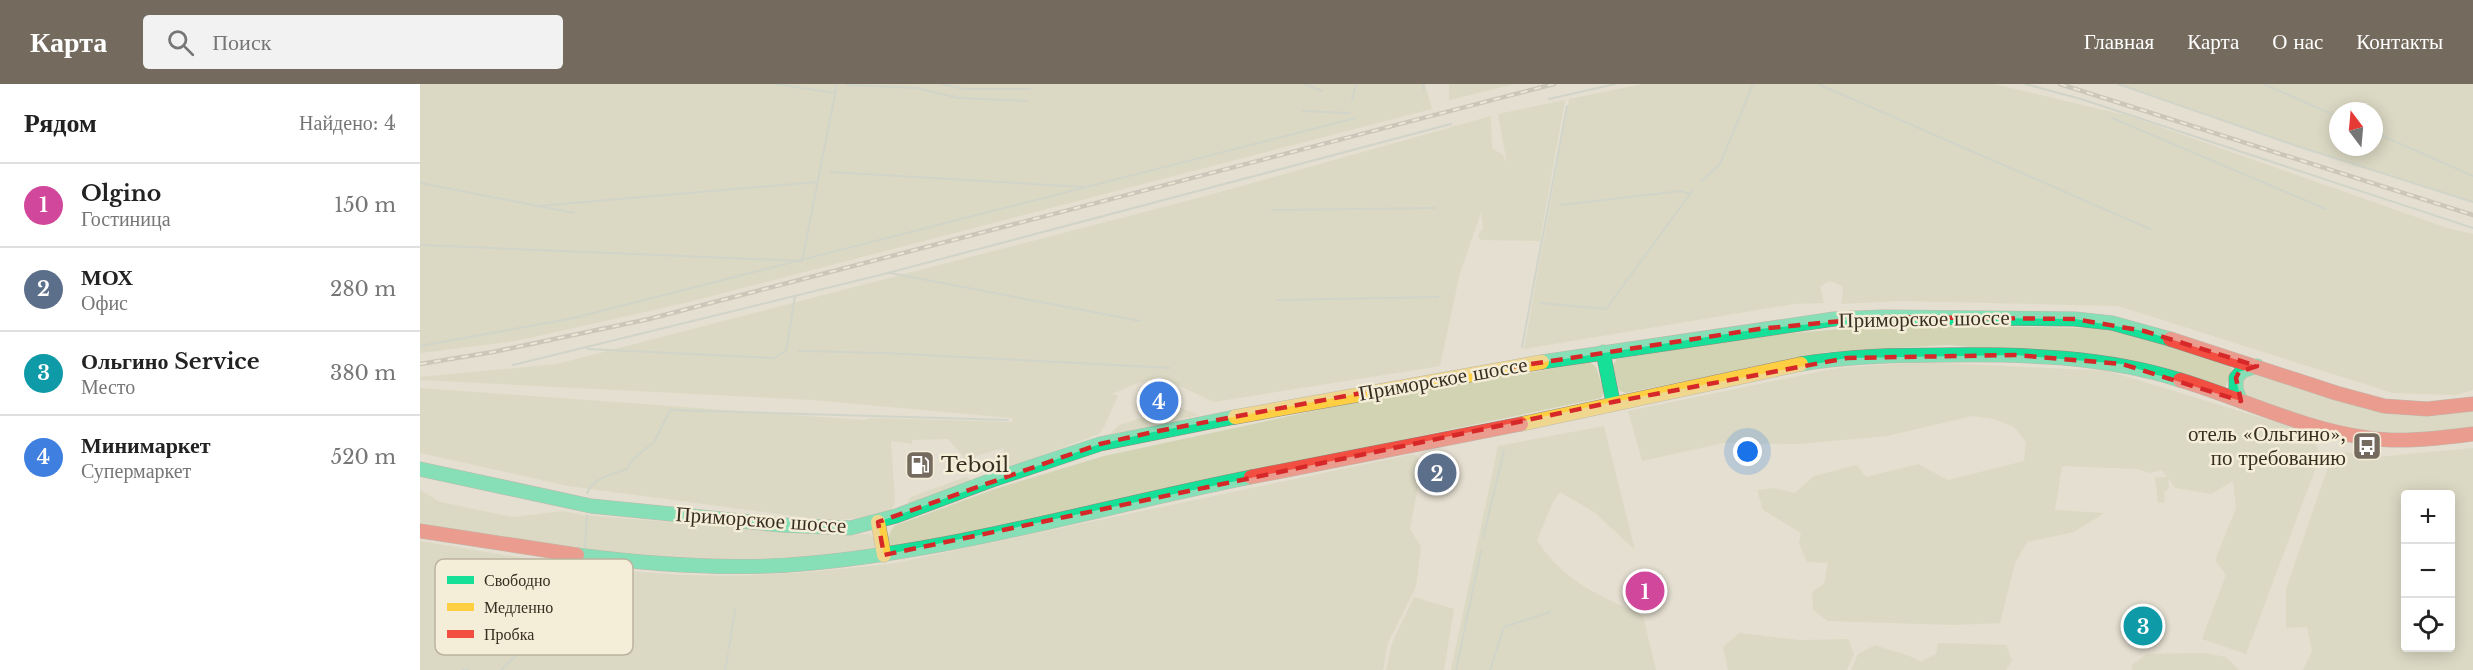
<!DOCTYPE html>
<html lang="ru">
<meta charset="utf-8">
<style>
body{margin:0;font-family:"Libre Baskerville",serif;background:#f2f2f2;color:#222}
.controls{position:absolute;right:18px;bottom:18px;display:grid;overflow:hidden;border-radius:6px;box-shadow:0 3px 15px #0003}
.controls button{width:54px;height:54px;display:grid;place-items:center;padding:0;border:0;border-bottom:2px solid #e0e0e0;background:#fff;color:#222;font:30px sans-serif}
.compass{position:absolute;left:1909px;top:18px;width:54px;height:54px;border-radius:50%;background:#fff;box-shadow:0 3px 15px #0003;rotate:344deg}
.you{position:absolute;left:1328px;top:368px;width:21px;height:21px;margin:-15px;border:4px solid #fff;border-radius:50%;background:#1a73e8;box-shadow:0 0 0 9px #1a73e833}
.badge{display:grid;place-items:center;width:39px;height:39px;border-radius:50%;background:#746b5e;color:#fff;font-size:20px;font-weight:700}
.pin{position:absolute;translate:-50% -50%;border:3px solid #fff;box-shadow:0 2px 6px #0006}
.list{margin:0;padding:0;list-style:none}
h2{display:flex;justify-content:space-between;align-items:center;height:78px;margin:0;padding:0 24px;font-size:26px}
h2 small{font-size:20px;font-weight:400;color:#767676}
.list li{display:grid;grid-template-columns:39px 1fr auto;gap:18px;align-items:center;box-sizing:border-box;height:84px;padding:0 24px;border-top:2px solid #e0e0e0}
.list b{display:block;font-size:22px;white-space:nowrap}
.list p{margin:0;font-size:20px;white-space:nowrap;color:#767676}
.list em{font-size:20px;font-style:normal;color:#767676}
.icon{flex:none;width:33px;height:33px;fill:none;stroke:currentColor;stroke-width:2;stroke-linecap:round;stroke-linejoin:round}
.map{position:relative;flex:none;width:2053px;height:586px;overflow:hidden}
header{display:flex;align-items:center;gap:36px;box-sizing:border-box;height:84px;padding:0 30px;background:#746b5e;color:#fff}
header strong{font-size:28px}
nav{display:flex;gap:33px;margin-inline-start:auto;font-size:21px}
.search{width:420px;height:54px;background:#f2f2f2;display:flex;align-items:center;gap:15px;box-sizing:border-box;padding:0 21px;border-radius:6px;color:#767676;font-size:22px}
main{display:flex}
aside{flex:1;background:#fff}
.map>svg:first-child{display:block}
.green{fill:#d1d3b3;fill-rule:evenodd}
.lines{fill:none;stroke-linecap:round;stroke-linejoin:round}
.stream{stroke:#bbc9c1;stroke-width:2}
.fast-casing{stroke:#8f8a7f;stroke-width:15}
.slow-casing{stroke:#8f8a7f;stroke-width:15}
.jam-casing{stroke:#8f8a7f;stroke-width:15}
.fast{stroke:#16e098;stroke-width:14}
.slow{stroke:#ffcf43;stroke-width:14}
.jam{stroke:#f24e42;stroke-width:14}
.rail-casing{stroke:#ada9a1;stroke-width:4.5}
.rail{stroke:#f4edd7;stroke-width:2;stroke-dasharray:7;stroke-linecap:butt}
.marked{fill:none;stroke:#d62828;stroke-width:4.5;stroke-dasharray:12 8;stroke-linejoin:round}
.labels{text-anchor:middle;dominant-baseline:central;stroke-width:5;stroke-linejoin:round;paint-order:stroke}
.street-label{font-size:21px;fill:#382d21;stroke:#f4edd7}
.poi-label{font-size:21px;fill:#382d21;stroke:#f4edd7;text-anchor:end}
.key{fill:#f4edd7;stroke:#bcb3a0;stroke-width:1.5}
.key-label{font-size:16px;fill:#382d21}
</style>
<header>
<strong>Карта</strong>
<div class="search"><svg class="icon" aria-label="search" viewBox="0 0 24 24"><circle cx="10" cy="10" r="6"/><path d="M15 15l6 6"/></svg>Поиск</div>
<nav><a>Главная</a><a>Карта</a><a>О нас</a><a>Контакты</a></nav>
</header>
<main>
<aside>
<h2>Рядом<small>Найдено: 4</small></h2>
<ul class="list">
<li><span class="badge" style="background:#d1479c">1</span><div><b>Olgino</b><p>Гостиница</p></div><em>150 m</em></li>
<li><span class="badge" style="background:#5c6f8a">2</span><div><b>МОХ</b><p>Офис</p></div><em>280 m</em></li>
<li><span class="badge" style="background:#0f9aa8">3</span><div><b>Ольгино Service</b><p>Место</p></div><em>380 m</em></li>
<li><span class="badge" style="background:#3f7fe0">4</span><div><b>Минимаркет</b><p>Супермаркет</p></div><em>520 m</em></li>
</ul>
</aside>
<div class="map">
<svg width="2053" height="586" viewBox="0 0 2053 586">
<rect width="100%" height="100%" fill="#e4dfd0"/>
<path class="green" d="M 0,0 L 1005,0 L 1012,25 L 269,218 L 96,257 L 0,269 Z
M 1029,0 L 1095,0 L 1029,16 Z
M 1223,0 L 1574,0 L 1709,32 L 2027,144 L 2053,150 L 2053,306 L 2036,311 L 1973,309 L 1698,222 L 1479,217 L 1421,220 L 1423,209 L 1422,202 L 1410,197 L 1400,202 L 1404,219 L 1374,220 L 1104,265 L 1149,15 Z
M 1698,0 L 2053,0 L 2053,118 L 1877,62 ZM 1918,27 L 1954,27 L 1954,63 L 1918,63 Z
M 1145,16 L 1120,157 L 1061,156 L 1058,152 L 1063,144 L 1061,129 L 1040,189 L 1020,282 L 794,318 L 740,293 L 715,300 L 692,310 L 698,312 C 692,323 686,343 679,350 L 574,389 L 560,388 L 559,385 L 569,378 L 570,382 L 586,377 L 583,364 L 556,372 L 554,380 L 551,381 L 528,355 L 492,356 L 492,360 L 471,357 L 475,419 L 471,426 L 460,431 L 411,437 L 148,402 L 0,369 L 0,304 L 443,336 L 452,334 L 593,338 L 592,334 L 392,316 L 0,296 L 0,293 L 137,280 L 782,113 L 1071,32 L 1072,64 L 1083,71 L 1087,80 L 1078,30 Z
M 1464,241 L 1683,244 L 1709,249 L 1805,277 L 1812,285 L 1804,307 L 1616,268 L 1527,261 L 1408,268 L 1205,309 L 1199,306 L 1193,281 L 1197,275 L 1340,252 Z
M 1170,278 L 1176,283 L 1184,308 L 1181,314 L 994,353 L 476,468 L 469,464 L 467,454 L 474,442 L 578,404 L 684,372 L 991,306 L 1097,291 Z
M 1504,278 L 1688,287 L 1892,349 L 1900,372 L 1826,570 L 1782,555 L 1806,491 L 1795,476 L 1816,424 L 1813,397 L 1791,410 L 1755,404 L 1748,394 L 1749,404 L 1744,408 L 1745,418 L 1738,419 L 1735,394 L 1747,393 L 1742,386 L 1729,389 L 1718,385 L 1642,382 L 1635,426 L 1684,429 L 1654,448 L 1607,458 L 1595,479 L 1580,539 L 1534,541 L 1408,537 L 1393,526 L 1392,508 L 1404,500 L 1408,479 L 1387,478 L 1379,459 L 1381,449 L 1343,426 L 1337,406 L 1354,404 L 1375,409 L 1394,392 L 1437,381 L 1446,393 L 1498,380 L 1528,396 L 1604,377 L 1606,358 L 1594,343 L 1574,335 L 1552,332 L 1467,352 L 1379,360 L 1303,359 L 1222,377 L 1208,327 L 1417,284 Z
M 1835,288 L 2005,331 L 2031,330 L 2053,325 L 2053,345 C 2019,348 1986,350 1952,347 C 1912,343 1873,329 1835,317 L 1824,311 L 1821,297 L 1823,293 Z
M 754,321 L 779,331 L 689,351 L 699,341 L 731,331 L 731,338 L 739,335 L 742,328 Z
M 1184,342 L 1215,466 L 1174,428 L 1140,408 L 1132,420 L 1117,456 C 1142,497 1181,512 1223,532 L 1236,586 L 1031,586 L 1078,362 Z
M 2053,364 L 2053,586 L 1883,586 L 1892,567 L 1887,543 L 1866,544 L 1866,505 L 1910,377 L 1927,368 L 1956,373 ZM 1986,410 L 2030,410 L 2030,564 L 1986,564 Z
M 994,370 L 1002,380 L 990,445 L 1001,463 L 996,503 L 968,559 L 963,586 L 0,586 L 0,457 C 82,471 164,485 248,490 C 322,495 396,488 470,480 Z
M 546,393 L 555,398 L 488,422 L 488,417 L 491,413 Z
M 0,406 L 20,418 L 93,433 L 143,427 L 163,431 L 411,451 L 449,450 L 455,454 L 458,467 L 365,477 L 256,475 L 157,466 L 0,440 Z
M 994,513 L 1034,525 L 1024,586 L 966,586 L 972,559 Z
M 1319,549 L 1379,556 L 1428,555 L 1434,570 L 1427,586 L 1308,586 L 1303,563 Z
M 1518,559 L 1586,561 L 1592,577 L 1586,586 L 1431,586 L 1438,570 L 1455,561 C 1470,567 1488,569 1501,578 L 1516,570 Z
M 1784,569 L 1806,573 L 1819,586 L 1712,586 L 1712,581 L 1727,570 Z"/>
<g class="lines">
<path class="stream" d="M 356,0 L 416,9
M 521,0 L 544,5 L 610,5
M 885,0 L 902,7
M 1003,0 L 1004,6
M 1398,0 L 1730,145
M 1605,0 L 1661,15 L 2053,144
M 1698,0 L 1877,62 L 2053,118
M 1844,0 L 1918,33
M 427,1 L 497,4 L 538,14 L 608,17
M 1129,15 L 1195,0
M 932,16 L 936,0
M 883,27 L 930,29
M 1692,34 L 1906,125
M 1954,48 L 2053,92
M 411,88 L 664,103
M 1281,98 L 1300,80 L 1333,0
M 0,99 L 154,129
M 1140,121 L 1261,107 L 1270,110
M 118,122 L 397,98
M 852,126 L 1015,124
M 0,161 L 382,177 L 417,0
M 470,189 L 720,237
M 857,216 L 1018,213
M 1120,219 L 1186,225 L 1273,106
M 0,262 L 154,234 L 936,34
M 1102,263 L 1147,22
M 168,265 L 354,274 L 366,267 L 375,213
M 379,267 L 466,269 L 750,284
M 93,281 L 468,189 L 1031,40
M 167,409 C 173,394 192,390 207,385 L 213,375 L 234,358 L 250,326 L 588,336
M 1063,454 L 1084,366
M 165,463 L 167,431
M 109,562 L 119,557 L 144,559 L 150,555 L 162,492
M 309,564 L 315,526
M 43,586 L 48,586
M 81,586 L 102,566
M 305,586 L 308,570
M 1036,586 L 1061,467
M 1070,586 L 1084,543 L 1130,528"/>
<g class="fast-casing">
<path id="fast" d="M 1183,268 L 1193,318
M 1122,278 L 1414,235 L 1463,233 L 1655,235 L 1692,239 L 1750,255
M 1381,280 C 1428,272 1476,271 1523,271 C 1603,270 1684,272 1760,296
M 1821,317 L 1816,306 L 1816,294 L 1822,287 L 1837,282
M 0,385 L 171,422 L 361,441 L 430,444 L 476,432 L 572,396 L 680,360 L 815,333
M 157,471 C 235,481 315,487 393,479 C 541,465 685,422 831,393"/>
</g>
<g class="slow-casing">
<path id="slow" d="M 815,333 L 1122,278
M 1101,340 L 1381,280
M 458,438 L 464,471"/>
</g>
<g class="jam-casing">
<path id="jam" d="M 1750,255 L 1916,309 L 1964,322 L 2007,325 L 2053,320
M 1760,296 C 1823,315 1882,345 1948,354 C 1982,359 2019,354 2053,350
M 831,393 L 1101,340
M 0,447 L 157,471"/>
</g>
<use href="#fast" class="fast"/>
<use href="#slow" class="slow"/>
<use href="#jam" class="jam"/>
<g class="rail-casing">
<path id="rail" d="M 1640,0 L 2053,131
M 0,280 L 73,268 L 229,235 L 1134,0"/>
</g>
<use href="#rail" class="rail"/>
</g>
<path d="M0 0H2053V586H0ZM 1463,233 L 1655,235 L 1724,247 L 1837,282 L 1819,288 L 1816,294 L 1821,317 L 1702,280 L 1595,271 L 1427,274 L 1193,318 L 464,471 L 458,438 L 680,360 L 733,348 L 1027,293 L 1339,245 Z" fill="#e4dfd0" fill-opacity=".55" fill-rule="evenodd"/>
<path class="marked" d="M 1463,233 L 1655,235 L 1724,247 L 1837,282 L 1819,288 L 1816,294 L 1821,317 L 1702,280 L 1595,271 L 1427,274 L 1193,318 L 464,471 L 458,438 L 680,360 L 733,348 L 1027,293 L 1339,245 Z"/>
<defs>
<g id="bus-square" transform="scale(1.5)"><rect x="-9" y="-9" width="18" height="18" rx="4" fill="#746b5e" stroke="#f4edd7"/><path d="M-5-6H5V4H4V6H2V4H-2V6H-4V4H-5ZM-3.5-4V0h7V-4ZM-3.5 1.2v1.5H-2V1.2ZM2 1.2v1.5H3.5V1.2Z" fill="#fff"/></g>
<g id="fuel-square" transform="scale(1.5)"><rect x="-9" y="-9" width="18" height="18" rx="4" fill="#746b5e" stroke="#f4edd7"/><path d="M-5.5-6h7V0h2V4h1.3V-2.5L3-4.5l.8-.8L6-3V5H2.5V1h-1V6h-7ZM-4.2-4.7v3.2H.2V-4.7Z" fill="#fff"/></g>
</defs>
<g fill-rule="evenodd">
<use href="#bus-square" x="1947" y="362"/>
<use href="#fuel-square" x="500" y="381"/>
</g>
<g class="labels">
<g class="street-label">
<text transform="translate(1504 235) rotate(-1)">Приморское шоссе</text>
<text transform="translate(1023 295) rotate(-10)">Приморское шоссе</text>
<text transform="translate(341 436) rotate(4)">Приморское шоссе</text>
</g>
<g class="poi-label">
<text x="1926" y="350">отель «Ольгино»,<tspan x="1926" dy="24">по требованию</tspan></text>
<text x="521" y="381" text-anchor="start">Teboil</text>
</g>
</g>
<rect x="15" y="475" width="198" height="96" rx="9" class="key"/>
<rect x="27" y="492" width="27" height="8" fill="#16e098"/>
<rect x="27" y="519" width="27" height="8" fill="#ffcf43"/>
<rect x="27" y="546" width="27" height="8" fill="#f24e42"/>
<g class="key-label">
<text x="64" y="502">Свободно</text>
<text x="64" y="529">Медленно</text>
<text x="64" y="556">Пробка</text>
</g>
</svg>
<div class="controls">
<button>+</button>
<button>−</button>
<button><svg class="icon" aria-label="locate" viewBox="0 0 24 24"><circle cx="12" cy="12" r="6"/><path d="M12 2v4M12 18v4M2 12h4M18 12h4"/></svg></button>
</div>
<svg class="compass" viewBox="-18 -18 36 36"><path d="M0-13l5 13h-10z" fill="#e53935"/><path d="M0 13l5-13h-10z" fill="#767676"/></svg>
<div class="you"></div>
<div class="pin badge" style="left:1225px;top:507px;background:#d1479c">1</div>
<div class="pin badge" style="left:1017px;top:389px;background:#5c6f8a">2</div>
<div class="pin badge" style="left:1723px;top:542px;background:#0f9aa8">3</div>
<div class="pin badge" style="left:739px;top:317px;background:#3f7fe0">4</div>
</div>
</main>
